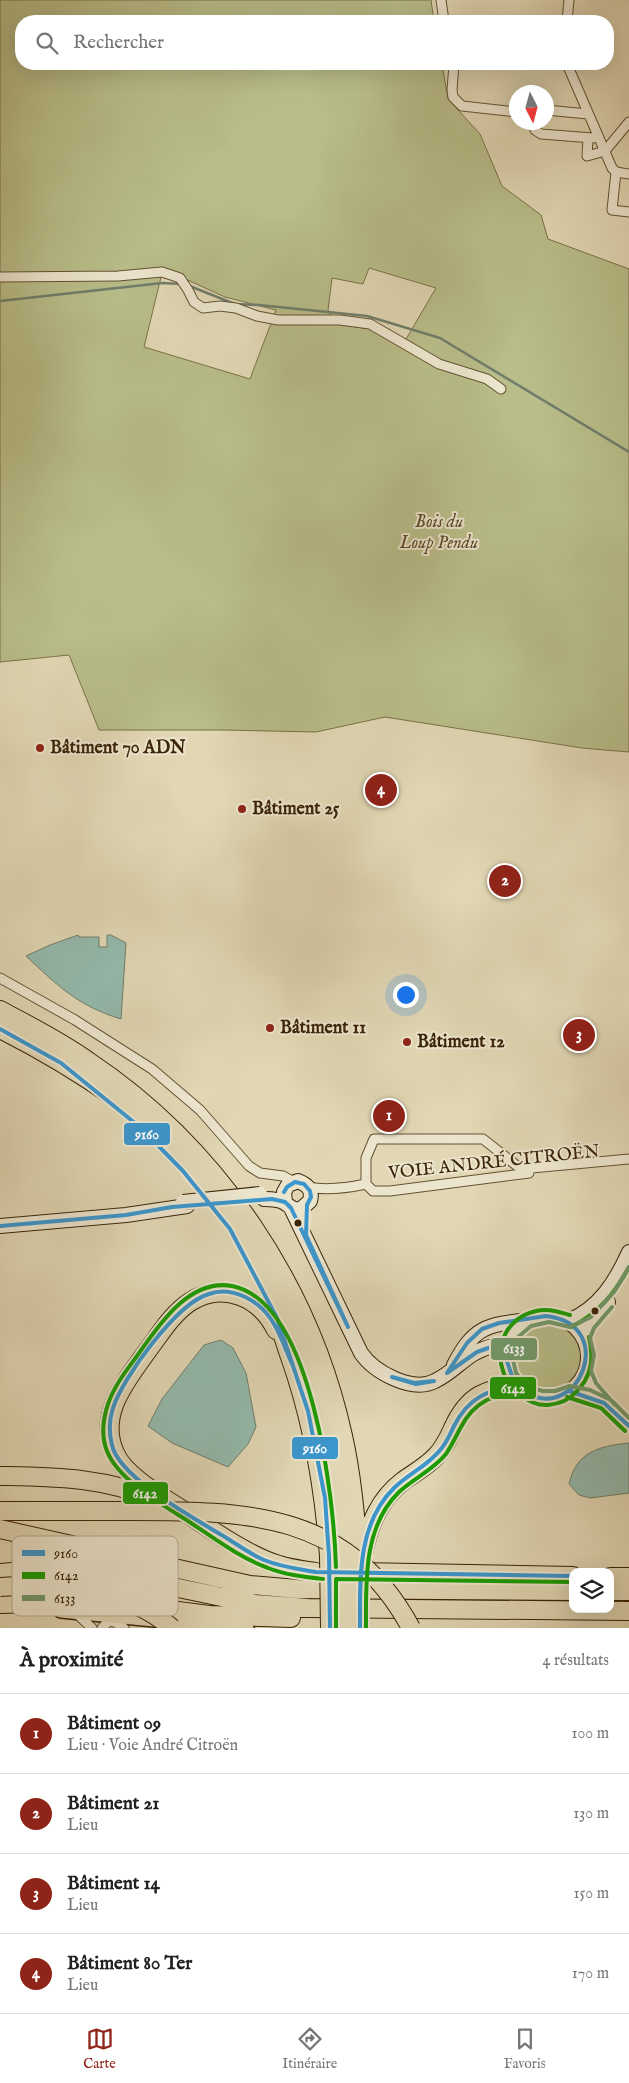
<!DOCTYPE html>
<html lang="fr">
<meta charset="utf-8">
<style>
body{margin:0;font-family:"IM FELL English",serif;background:#f6f6f6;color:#222}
.controls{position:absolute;right:15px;bottom:15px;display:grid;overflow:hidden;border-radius:10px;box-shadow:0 5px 20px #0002}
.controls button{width:45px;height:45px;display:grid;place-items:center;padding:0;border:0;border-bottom:1px solid #e0e0e0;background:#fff;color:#222;font:25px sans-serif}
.compass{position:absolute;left:509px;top:85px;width:45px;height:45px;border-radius:50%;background:#fff;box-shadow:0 5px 20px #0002;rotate:174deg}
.you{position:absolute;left:405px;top:994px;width:18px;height:18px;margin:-12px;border:4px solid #fff;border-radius:50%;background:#1a73e8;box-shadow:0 0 0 8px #1a73e833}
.badge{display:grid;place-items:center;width:32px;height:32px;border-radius:50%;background:#8f2418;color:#fff;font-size:16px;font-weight:700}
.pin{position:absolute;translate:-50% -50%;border:2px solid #fff;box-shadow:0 1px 5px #0006}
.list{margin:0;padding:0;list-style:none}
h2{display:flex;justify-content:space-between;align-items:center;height:65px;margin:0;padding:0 20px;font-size:21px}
h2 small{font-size:16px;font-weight:400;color:#767676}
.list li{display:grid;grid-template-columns:32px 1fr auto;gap:15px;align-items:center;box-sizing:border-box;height:80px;padding:0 20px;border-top:1px solid #e0e0e0}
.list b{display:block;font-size:19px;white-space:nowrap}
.list p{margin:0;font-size:16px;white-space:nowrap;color:#767676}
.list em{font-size:16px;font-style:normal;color:#767676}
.icon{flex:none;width:28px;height:28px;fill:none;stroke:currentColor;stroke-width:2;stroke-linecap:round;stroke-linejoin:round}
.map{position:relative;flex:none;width:629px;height:1628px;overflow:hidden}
.search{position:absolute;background:#fff;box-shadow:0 5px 20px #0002;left:15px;right:15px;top:15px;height:55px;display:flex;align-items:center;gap:12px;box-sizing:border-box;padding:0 18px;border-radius:20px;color:#767676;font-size:19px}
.sheet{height:385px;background:#fff}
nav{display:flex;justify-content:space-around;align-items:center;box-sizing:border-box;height:70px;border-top:1px solid #e0e0e0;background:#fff;font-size:14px;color:#767676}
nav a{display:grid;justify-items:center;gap:2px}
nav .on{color:#8f2418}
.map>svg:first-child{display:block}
.green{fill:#b8bd89;stroke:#7a7148;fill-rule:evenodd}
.water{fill:#94baad;stroke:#707e6b}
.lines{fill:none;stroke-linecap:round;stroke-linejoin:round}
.stream{stroke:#707e6b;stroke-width:2.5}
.street-casing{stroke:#645232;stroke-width:11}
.secondary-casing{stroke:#3b2507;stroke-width:16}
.primary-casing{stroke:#3b2507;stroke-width:18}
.highway-casing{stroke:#3b2507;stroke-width:20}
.street{stroke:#ece5ce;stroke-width:9}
.secondary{stroke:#ece5ce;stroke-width:14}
.primary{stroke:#e1d7b4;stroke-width:15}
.highway{stroke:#e1d7b4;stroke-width:18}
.secondary-bridge-casing{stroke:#3b2507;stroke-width:16;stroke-linecap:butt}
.highway-bridge-casing{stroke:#3b2507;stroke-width:20;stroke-linecap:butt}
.secondary-bridge{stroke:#ece5ce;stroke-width:14}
.highway-bridge{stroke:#e1d7b4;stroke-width:18}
.bus-1-casing{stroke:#ece5ce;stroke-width:8}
.bus-2-casing{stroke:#ece5ce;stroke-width:8}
.bus-3-casing{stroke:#ece5ce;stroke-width:8}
.bus-1{stroke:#3b96cd;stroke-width:4}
.bus-2{stroke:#1b9d03;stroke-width:4}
.bus-3{stroke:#729b6c;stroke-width:4}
.poi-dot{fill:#8f2418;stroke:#ece5ce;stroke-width:2}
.bus-dot{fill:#3b2507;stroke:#ece5ce;stroke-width:2}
.labels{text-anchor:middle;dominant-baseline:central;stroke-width:4;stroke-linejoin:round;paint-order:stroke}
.park-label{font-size:18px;font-style:italic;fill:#5a4b28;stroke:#ece5ce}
.poi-label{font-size:18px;font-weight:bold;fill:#3b2507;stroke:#ece5ce;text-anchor:start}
.street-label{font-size:18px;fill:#3b2507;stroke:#ece5ce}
.key{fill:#ece5ce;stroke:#b7ab92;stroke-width:1}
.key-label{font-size:14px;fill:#3b2507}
.line-badge{stroke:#ece5ce;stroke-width:2}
.badge-label{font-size:14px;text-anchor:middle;font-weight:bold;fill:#fff}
</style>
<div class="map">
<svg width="629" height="1628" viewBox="0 0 629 1628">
<rect width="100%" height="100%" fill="#e1d7b4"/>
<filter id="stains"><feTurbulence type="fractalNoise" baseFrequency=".004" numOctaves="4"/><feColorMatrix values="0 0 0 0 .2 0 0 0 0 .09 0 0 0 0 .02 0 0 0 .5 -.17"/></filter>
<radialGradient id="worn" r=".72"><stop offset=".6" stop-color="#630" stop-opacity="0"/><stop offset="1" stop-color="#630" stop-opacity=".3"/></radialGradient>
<path class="green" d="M 0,0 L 431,0 L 434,21 L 21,21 L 21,64 L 442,64 L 448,99 L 480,134 L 502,186 L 541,215 L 548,239 L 629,269 L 629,752 L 582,748 L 385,717 L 316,732 L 223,730 L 99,730 L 69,655 L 0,662 ZM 369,268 L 436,288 L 402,346 L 370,329 L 336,324 L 328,310 L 332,278 L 363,284 ZM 163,269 L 225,297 L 276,310 L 250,379 L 144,347 Z
M513 1357a34 34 0 1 1 68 0a34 34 0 1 1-68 0Z"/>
<path class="water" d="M 78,935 L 79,937 L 99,937 L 99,947 L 107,947 L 107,935 L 111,935 L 126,943 L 121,1019 C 78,1006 58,986 26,956 L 50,945 Z
M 221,1340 L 233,1348 L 246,1373 L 256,1427 L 248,1444 L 228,1467 L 172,1443 L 148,1426 L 162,1399 L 204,1345 Z
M 629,1443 L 629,1493 L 590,1498 L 579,1495 L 569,1484 C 576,1452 599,1446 629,1443 Z"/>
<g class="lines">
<path class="stream" d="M 187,285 L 235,304 L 259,305 L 367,316 L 440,338 L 629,452
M 0,301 L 162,283 L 182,284"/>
<g class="street-casing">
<path id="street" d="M 441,0 L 444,21
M 567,21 L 569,0
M 454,64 L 452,90 L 453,97 L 462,106 L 516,112
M 567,64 L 612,168 L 616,172 L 629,174
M 546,110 L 588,114
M 532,122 L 535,130 L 541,134 L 593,138
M 588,139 L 587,156 L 605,151 L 629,122
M 616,172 L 612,210 L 629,212
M 0,277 L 118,276 L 162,272 L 180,278 L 188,290 L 194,302 L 203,308 L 220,306 L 236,308 L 257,316 L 278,320 L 340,320 L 370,324 L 439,364 L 487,379 L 501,389
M 0,978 L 75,1020 L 152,1069 L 200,1110 L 249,1166 L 260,1173 L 283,1176 L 294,1182
M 366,1184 L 373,1191 L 390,1191 L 529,1173
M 308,1187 C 327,1191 347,1188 366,1184 L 366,1158 L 374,1139 L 483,1139 L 521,1169 L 629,1159
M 585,1372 C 593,1392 610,1416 629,1426
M 569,1391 L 602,1402
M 76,1613 L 92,1628
M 102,1628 L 108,1622 L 113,1621 L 124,1628"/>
</g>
<g class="secondary-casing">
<path id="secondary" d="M 264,1199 C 270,1199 279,1199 285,1203 C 291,1207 292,1210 301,1209 L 310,1201 C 313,1190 308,1185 298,1181 L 288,1185 L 284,1192 L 285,1202
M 291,1208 L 361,1353 C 374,1372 412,1393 435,1381 C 458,1370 467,1351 494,1346 L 505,1355
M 0,1226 L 126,1215 L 187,1206
M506 1357a41 41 0 1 1 82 0a41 41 0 1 1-82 0Z
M 568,1321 C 599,1309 616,1281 629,1252
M 583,1338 L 589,1325 L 608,1302
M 454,1365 C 474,1326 487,1325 528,1320"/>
</g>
<g class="primary-casing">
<path id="primary" d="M 61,1610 L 246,1628"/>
</g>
<g class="highway-casing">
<path id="highway" d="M 0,1010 C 30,1026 60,1041 88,1061 C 217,1147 310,1285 343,1436 C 353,1480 356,1526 360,1571
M 0,1029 C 40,1049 80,1073 117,1099 C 138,1115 157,1134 176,1153 C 285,1263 335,1404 343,1557
M 275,1314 C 281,1328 285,1343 290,1357 C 313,1422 324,1487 329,1556
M 276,1330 C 260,1297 223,1281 190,1302 C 172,1314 161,1333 148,1350 C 127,1380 97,1414 115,1453 C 125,1477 165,1498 187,1513 C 211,1530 251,1557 279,1565 C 291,1569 304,1570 316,1572
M 0,1476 C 53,1477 106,1477 156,1500
M 0,1511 L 121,1511
M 0,1529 L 250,1585 L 297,1589 L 573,1591
M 363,1553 C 369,1525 379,1499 403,1481 C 414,1473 427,1466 436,1456 C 445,1447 449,1437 454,1426 C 469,1395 485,1389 518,1386
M 359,1572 L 573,1576
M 0,1573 L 56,1568 L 92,1570 L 255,1604 L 308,1608 L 629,1611
M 610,1577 L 629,1577
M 610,1591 L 629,1591
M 0,1604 L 69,1602 L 116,1603 L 209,1615 L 291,1618"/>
</g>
<use href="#street" class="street"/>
<use href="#secondary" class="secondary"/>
<use href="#primary" class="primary"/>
<use href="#highway" class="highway"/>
<g class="secondary-bridge-casing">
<path id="secondary-bridge" d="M 183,1202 L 260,1194"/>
</g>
<g class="highway-bridge-casing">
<path id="highway-bridge" d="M 121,1511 C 241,1511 346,1508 411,1628
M 329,1556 L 330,1628
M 343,1557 L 344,1628
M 0,1587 C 60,1583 124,1587 172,1628
M 360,1628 L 360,1571"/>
</g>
<use href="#secondary-bridge" class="secondary-bridge"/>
<use href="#highway-bridge" class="highway-bridge"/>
<g class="bus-1-casing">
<path id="bus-1" d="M 0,1029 L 61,1063 L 141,1128 L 183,1171 L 230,1229 L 277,1318 L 308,1411 L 325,1498 L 329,1556 L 330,1628
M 284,1192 L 287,1187 L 295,1182 L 304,1184 L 310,1191 L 311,1197 L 307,1205 L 306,1235 L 348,1327
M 0,1226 L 126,1215 L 172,1207 L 272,1199 L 285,1202 L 291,1208 L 348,1327
M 546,1316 C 619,1324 579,1425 525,1392 C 511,1383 511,1370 505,1356 C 503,1352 497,1349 494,1346 L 477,1352 L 447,1373 L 467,1343 L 482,1329 L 499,1323 Z
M 292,1364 C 283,1344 276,1319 258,1305 C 244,1294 226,1288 209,1294 C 177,1303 123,1377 113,1408 C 109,1420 109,1433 112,1445 C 119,1478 197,1520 225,1537 C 238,1545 250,1554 264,1560 C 281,1567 299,1569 316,1572 L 573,1576
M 392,1377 L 414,1383 L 434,1381
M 392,1377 L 416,1384 L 434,1381
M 569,1391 L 604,1403 L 629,1426
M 360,1628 C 360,1580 357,1524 394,1488 C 409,1473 428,1466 441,1449 C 447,1442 450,1434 454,1426 C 468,1398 488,1389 518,1386"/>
</g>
<g class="bus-2-casing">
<path id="bus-2" d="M 570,1315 C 558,1312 548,1308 536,1311 C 495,1320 489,1371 520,1395 C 528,1401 537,1406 548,1405 C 558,1404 568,1401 575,1393 C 592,1377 594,1359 589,1337
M 571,1327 C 598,1314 615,1293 629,1267
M 567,1397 L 601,1408 L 625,1431
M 323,1579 C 305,1577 286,1575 268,1568 C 240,1558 214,1538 188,1521 C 163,1505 118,1480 107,1451 C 101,1436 103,1419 108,1404 C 114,1386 126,1371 137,1356 C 158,1326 189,1278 232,1286 C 313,1302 334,1500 336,1567
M 336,1628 L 336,1579 L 573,1582
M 366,1628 C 366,1582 363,1527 399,1492 C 414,1478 433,1470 446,1454 C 452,1445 456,1436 461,1427 C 474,1402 492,1395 519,1392"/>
</g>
<g class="bus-3-casing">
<path id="bus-3" d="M 629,1267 L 614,1292 L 591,1317 L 570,1327 L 549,1322 L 531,1326 L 517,1338 L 512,1355 L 516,1373 L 528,1387 L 543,1391 L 555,1391 L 570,1386 L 590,1390 L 611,1400 L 629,1418
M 612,1307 L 594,1328 L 590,1338 L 594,1355 L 591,1371 L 596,1383 L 615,1405"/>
</g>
<use href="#bus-1" class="bus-1"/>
<use href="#bus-2" class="bus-2"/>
<use href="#bus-3" class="bus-3"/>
</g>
<g class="poi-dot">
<circle cx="40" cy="748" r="5"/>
<circle cx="242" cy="809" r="5"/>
<circle cx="270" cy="1028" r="5"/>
<circle cx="407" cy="1042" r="5"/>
</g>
<g class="bus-dot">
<circle cx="298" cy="1223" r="4.5"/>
<circle cx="595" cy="1311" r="4.5"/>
</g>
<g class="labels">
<g class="park-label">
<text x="439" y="522">Bois du<tspan x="439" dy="21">Loup Pendu</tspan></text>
</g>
<g class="poi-label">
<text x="50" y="748">Bâtiment 70 ADN</text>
<text x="252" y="809">Bâtiment 25</text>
<text x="280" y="1028">Bâtiment 11</text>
<text x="417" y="1042">Bâtiment 12</text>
</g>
<g class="street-label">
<text transform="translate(494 1163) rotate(-6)">VOIE ANDRÉ CITROËN</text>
</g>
</g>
<rect x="12" y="1536" width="166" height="80" rx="8" class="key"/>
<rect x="22" y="1550" width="23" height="6" fill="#3b96cd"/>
<rect x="22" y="1572" width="23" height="7" fill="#1b9d03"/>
<rect x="22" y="1595" width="23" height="6" fill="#729b6c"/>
<g class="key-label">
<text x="54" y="1558">9160</text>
<text x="54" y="1580">6142</text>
<text x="54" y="1603">6133</text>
</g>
<g class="line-badge">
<rect x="123" y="1122" width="48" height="24" rx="5" fill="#3b96cd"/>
<rect x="490" y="1337" width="48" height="24" rx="5" fill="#729b6c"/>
<rect x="489" y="1376" width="48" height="24" rx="5" fill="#1b9d03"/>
<rect x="291" y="1436" width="48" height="24" rx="5" fill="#3b96cd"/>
<rect x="122" y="1481" width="47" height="24" rx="5" fill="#1b9d03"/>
</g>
<g class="badge-label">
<text x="147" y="1139">9160</text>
<text x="514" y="1353">6133</text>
<text x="513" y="1393">6142</text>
<text x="315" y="1453">9160</text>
<text x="145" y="1498">6142</text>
</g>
<rect width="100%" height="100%" filter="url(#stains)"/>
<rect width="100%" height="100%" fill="url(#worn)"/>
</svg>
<div class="controls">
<button><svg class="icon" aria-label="layers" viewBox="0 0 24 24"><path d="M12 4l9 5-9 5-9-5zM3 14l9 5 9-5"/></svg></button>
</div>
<svg class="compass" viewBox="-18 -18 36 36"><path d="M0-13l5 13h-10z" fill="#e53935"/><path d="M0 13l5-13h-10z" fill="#767676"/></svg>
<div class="you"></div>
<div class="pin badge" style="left:389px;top:1116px">1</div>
<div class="pin badge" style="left:505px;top:881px">2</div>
<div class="pin badge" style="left:579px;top:1035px">3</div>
<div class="pin badge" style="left:381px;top:790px">4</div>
<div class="search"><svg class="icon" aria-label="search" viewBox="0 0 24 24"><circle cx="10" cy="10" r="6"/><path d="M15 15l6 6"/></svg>Rechercher</div>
</div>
<section class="sheet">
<h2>À proximité<small>4 résultats</small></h2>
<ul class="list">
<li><span class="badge">1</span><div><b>Bâtiment 09</b><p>Lieu · Voie André Citroën</p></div><em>100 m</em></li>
<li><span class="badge">2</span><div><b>Bâtiment 21</b><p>Lieu</p></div><em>130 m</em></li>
<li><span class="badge">3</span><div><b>Bâtiment 14</b><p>Lieu</p></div><em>150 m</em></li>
<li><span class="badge">4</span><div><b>Bâtiment 80 Ter</b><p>Lieu</p></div><em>170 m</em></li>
</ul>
</section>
<nav>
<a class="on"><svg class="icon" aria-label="map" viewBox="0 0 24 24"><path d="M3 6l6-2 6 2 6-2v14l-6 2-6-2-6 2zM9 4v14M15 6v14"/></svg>Carte</a>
<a><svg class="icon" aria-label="directions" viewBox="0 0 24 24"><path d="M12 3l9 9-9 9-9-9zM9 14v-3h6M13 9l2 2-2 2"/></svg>Itinéraire</a>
<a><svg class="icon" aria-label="saved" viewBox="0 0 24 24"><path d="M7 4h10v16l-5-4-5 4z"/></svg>Favoris</a>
</nav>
